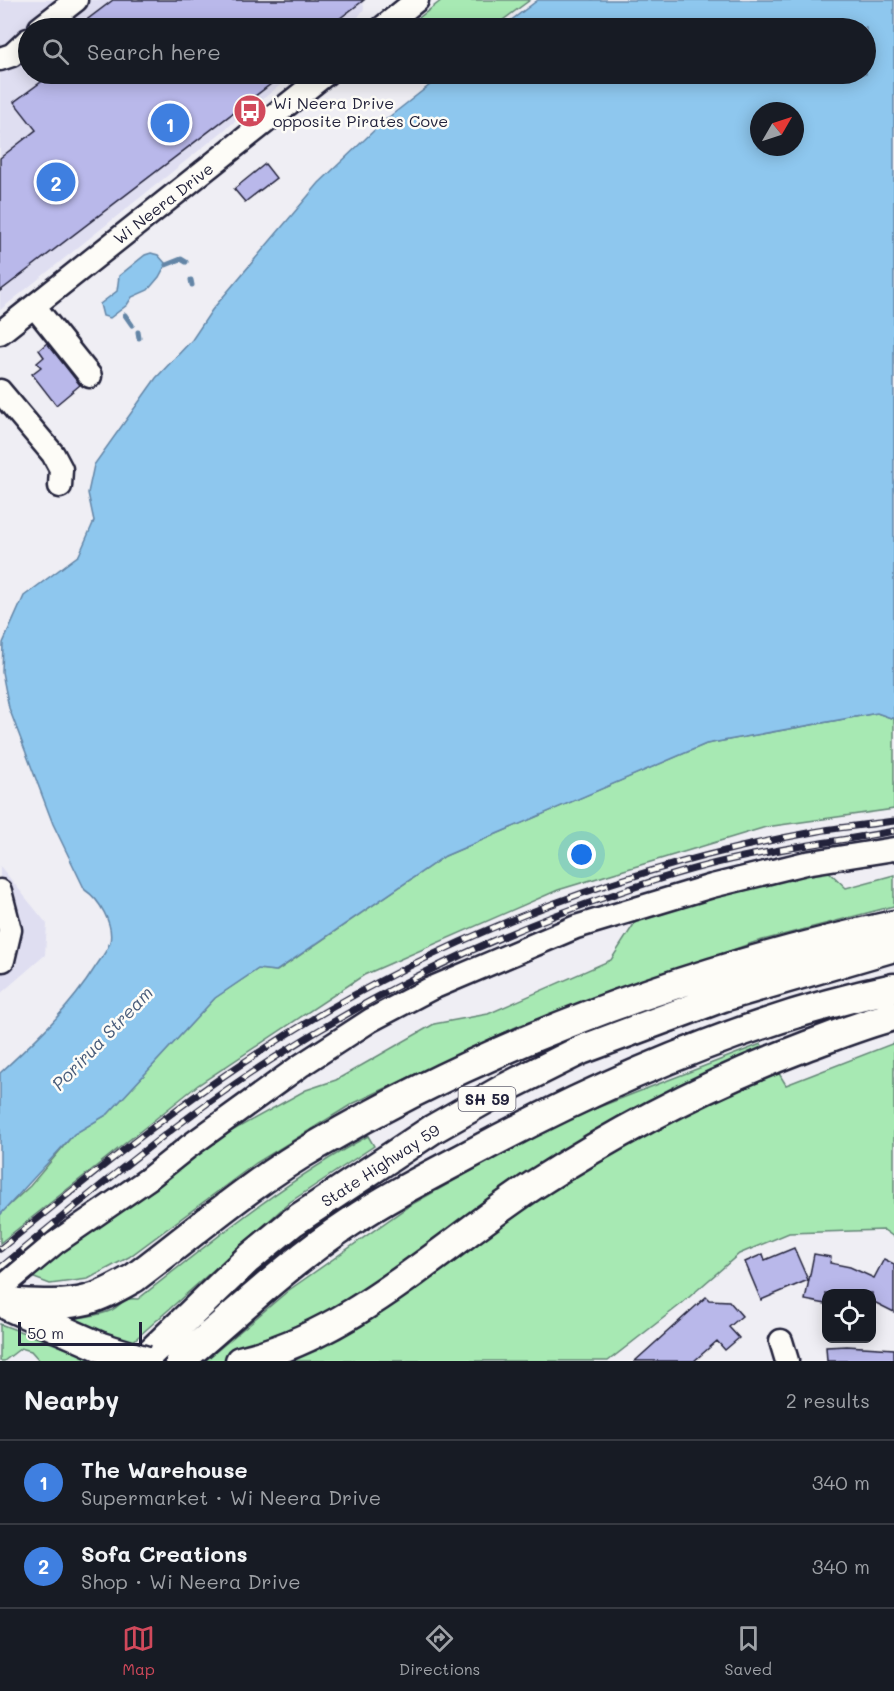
<!DOCTYPE html>
<meta charset="utf-8">
<style>
body{margin:0;font-family:Mali,sans-serif;background:#242831;color:#f1f3f6}
.controls{position:absolute;right:18px;bottom:18px;display:grid;overflow:hidden;border-radius:12px;box-shadow:0 3px 15px #0003}
.controls button{width:54px;height:54px;display:grid;place-items:center;padding:0;border:0;border-bottom:2px solid #363941;background:#171b24;color:#f1f3f6;font:30px sans-serif}
.compass{position:absolute;left:750px;top:102px;width:54px;height:54px;border-radius:50%;background:#171b24;box-shadow:0 3px 15px #0003;rotate:51deg}
.scale{position:absolute;left:18px;bottom:15px;width:124px;box-sizing:border-box;padding-left:6px;border:3px solid #22223b;border-top:0;font-size:16px;line-height:21px;white-space:nowrap;color:#22223b;-webkit-text-stroke:4px #fdfcf7;paint-order:stroke}
.you{position:absolute;left:582px;top:855px;width:21px;height:21px;margin:-15px;border:4px solid #fff;border-radius:50%;background:#1a73e8;box-shadow:0 0 0 9px #1a73e833}
.badge{display:grid;place-items:center;width:39px;height:39px;border-radius:50%;background:#d1495b;color:#fff;font-size:20px;font-weight:700}
.pin{position:absolute;translate:-50% -50%;border:3px solid #fff;box-shadow:0 2px 6px #0006}
.list{margin:0;padding:0;list-style:none}
h2{display:flex;justify-content:space-between;align-items:center;height:78px;margin:0;padding:0 24px;font-size:26px}
h2 small{font-size:20px;font-weight:400;color:#9ea1a6}
.list li{display:grid;grid-template-columns:39px 1fr auto;gap:18px;align-items:center;box-sizing:border-box;height:84px;padding:0 24px;border-top:2px solid #363941}
.list b{display:block;font-size:22px;white-space:nowrap}
.list p{margin:0;font-size:20px;white-space:nowrap;color:#9ea1a6}
.list em{font-size:20px;font-style:normal;color:#9ea1a6}
.icon{flex:none;width:33px;height:33px;fill:none;stroke:currentColor;stroke-width:2;stroke-linecap:round;stroke-linejoin:round}
.map{position:relative;flex:none;width:894px;height:1361px;overflow:hidden}
.search{position:absolute;background:#171b24;box-shadow:0 3px 15px #0003;left:18px;right:18px;top:18px;height:66px;display:flex;align-items:center;gap:15px;box-sizing:border-box;padding:0 21px;border-radius:33px;color:#9ea1a6;font-size:22px}
.sheet{height:246px;background:#171b24}
nav{display:flex;justify-content:space-around;align-items:center;box-sizing:border-box;height:84px;border-top:2px solid #363941;background:#171b24;font-size:16px;color:#9ea1a6}
nav a{display:grid;justify-items:center;gap:3px}
nav .on{color:#d1495b}
.map>svg:first-child{display:block}
.built{fill:#dfdef1}
.green{fill:#a7e9b3;stroke:#648677;stroke-width:1.5}
.water{fill:#8ec7ee;stroke:#6385a6;stroke-width:1.5;fill-rule:evenodd}
.lines{fill:none;stroke-linecap:round;stroke-linejoin:round}
.stream{stroke:#6385a6;stroke-width:5}
.building{fill:#b9b8ea;stroke:#22223b;stroke-width:1.5}
.minor-casing{stroke:#22223b;stroke-width:27}
.major-casing{stroke:#22223b;stroke-width:33}
.minor{stroke:#fdfcf7;stroke-width:22}
.major{stroke:#fdfcf7;stroke-width:28}
.rail-casing{stroke:#22223b;stroke-width:7}
.rail{stroke:#fdfcf7;stroke-width:4.5;stroke-dasharray:14;stroke-linecap:butt}
.major-bridge-casing{stroke:#22223b;stroke-width:33;stroke-linecap:butt}
.major-bridge{stroke:#fdfcf7;stroke-width:28}
.labels{text-anchor:middle;dominant-baseline:central;stroke-width:5;stroke-linejoin:round;paint-order:stroke}
.shield{fill:#fdfcf7;stroke:#646373;stroke-width:1.5}
.shield-label{font-size:15px;font-weight:bold;fill:#22223b}
.poi-label{font-size:16px;fill:#22223b;stroke:#fdfcf7;text-anchor:start}
.street-label{font-size:16px;fill:#22223b;stroke:#fdfcf7}
.water-label{font-size:18px;font-style:italic;fill:#485c7a;stroke:#fdfcf7}
</style>
<div class="map">
<svg width="894" height="1361" viewBox="0 0 894 1361">
<rect width="100%" height="100%" fill="#efeef4"/>
<filter id="ink" filterUnits="userSpaceOnUse"><feTurbulence type="fractalNoise" baseFrequency=".0167" numOctaves="2"/><feDisplacementMap in="SourceGraphic" scale="12" xChannelSelector="R" yChannelSelector="G"/><feConvolveMatrix kernelMatrix="1 2 1 2 8 2 1 2 1" color-interpolation-filters="sRGB"/></filter>
<g filter="url(#ink)">
<path class="built" d="M 0,0 L 363,0 L 364,9 L 350,28 L 28,28 L 28,74 L 294,74 L 0,310 Z
M 0,866 L 47,924 L 45,955 L 0,994 Z"/>
<path class="green" d="M 442,0 L 530,0 L 492,28 L 406,28 Z
M 877,713 L 894,719 L 894,809 L 766,827 L 558,890 L 364,975 L 198,1085 L 0,1243 L 0,1215 L 3,1211 L 30,1186 L 74,1134 L 108,1114 L 215,998 L 258,969 L 277,971 L 445,856 L 706,744 Z
M 824,867 L 846,888 L 894,875 L 894,906 L 755,942 L 518,1026 L 352,1104 L 256,1163 L 129,1257 L 88,1279 L 50,1284 L 24,1274 L 111,1218 L 230,1132 L 306,1090 L 336,1080 L 434,1024 L 488,1014 L 611,960 L 636,921 L 791,873 Z
M 894,1043 L 894,1237 L 884,1230 L 789,1233 L 739,1254 L 680,1305 L 608,1361 L 205,1361 L 289,1290 L 409,1206 L 553,1125 L 761,1044 L 786,1085 Z
M 368,1136 L 374,1146 L 290,1202 L 130,1344 L 62,1323 L 70,1313 L 78,1318 C 89,1316 101,1315 112,1310 C 123,1304 122,1297 138,1299 C 212,1241 285,1181 368,1136 Z
M 0,1324 L 95,1359 L 95,1361 L 40,1361 L 31,1351 L 21,1348 L 4,1361 L 0,1361 Z"/>
<path class="water" d="M 538,0 L 894,0 L 894,719 L 877,713 L 706,744 L 445,856 L 276,971 L 258,969 L 215,998 L 108,1114 L 74,1134 L 0,1215 L 0,1073 C 36,1040 70,1008 96,966 C 101,959 108,949 110,942 C 114,924 99,899 85,890 L 53,824 L 9,708 L 2,672 L 3,643 L 24,596 L 79,555 L 94,521 L 88,493 L 94,465 L 156,378 L 192,340 L 212,310 L 319,183 L 384,121 L 444,74 L 866,74 L 866,28 L 501,28 ZM 759,111 L 795,111 L 795,147 L 759,147 Z
M 151,253 L 158,255 L 166,264 L 159,277 L 148,290 L 132,297 L 127,305 L 110,318 L 103,316 L 100,304 L 117,291 L 119,276 L 145,255 Z"/>
<g class="lines">
<path class="stream" d="M 166,265 L 181,259 L 186,262
M 191,280 L 192,285
M 125,315 L 132,325
M 138,332 L 139,338"/>
</g>
<path class="building" d="M 113,0 L 364,0 L 327,28 L 76,28 Z
M 52,74 L 284,74 L 0,291 L 0,158 L 36,130 L 14,102 Z
M 265,164 L 276,178 L 245,202 L 234,189 Z
M 47,343 L 80,385 L 56,405 L 32,374 L 41,367 L 37,363 L 44,357 L 39,350 Z
M 794,1248 L 808,1280 L 761,1300 L 745,1262 L 763,1254 L 765,1260 Z
M 814,1254 L 831,1257 L 830,1263 L 850,1267 L 874,1278 L 884,1259 L 894,1264 L 894,1312 L 872,1301 L 872,1293 L 826,1293 L 826,1304 L 805,1300 Z
M 706,1297 L 709,1300 L 729,1301 L 742,1316 L 729,1327 L 739,1338 L 725,1350 L 717,1341 L 694,1361 L 635,1361 Z
M 847,1346 L 894,1349 L 894,1361 L 827,1361 L 826,1347 Z"/>
<g class="lines">
<g class="minor-casing">
<path id="minor" d="M 40,28 L 76,0
M 382,28 L 417,0
M 0,59 L 12,55 L 28,40
M 34,306 L 90,376
M 0,333 L 326,74
M 0,391 L 53,454 L 61,469 L 60,486
M 0,891 L 10,930 L 3,960
M 0,1289 L 55,1243 L 148,1179 L 188,1147 L 300,1066 L 371,1020 L 430,989 L 576,927 L 712,886 L 806,863 L 894,849
M 781,1341 L 787,1361"/>
</g>
<g class="major-casing">
<path id="major" d="M 1,1302 C 29,1303 59,1307 87,1300 C 103,1296 120,1286 134,1278 C 194,1233 252,1182 317,1145 C 496,1040 692,969 894,925
M 10,1307 L 101,1347
M 142,1361 L 247,1260 L 293,1222 L 433,1129 L 507,1087 L 581,1050 L 723,997 L 894,947
M 180,1361 C 236,1314 288,1263 349,1223 C 389,1196 433,1174 476,1151 C 603,1083 752,1018 894,988
M 240,1361 C 352,1335 440,1247 534,1185 C 619,1130 709,1083 804,1047 C 834,1036 863,1024 894,1016"/>
</g>
<use href="#minor" class="minor"/>
<use href="#major" class="major"/>
<g class="rail-casing">
<path id="rail" d="M 0,1249 C 81,1184 162,1116 249,1059 C 418,946 614,868 814,832 C 840,827 867,825 894,821
M 0,1268 C 89,1195 177,1120 274,1058 C 380,990 493,935 612,895 C 662,877 716,861 769,852 C 810,844 852,839 894,831"/>
</g>
<use href="#rail" class="rail"/>
<g class="major-bridge-casing">
<path id="major-bridge" d="M 101,1347 L 147,1361"/>
</g>
<use href="#major-bridge" class="major-bridge"/>
</g>
</g>
<defs>
<g id="bus-disc" transform="scale(1.725)"><circle r="9.5" fill="#d1495b" stroke="#fdfcf7"/><path d="M-5-6H5V4H4V6H2V4H-2V6H-4V4H-5ZM-3.5-4V0h7V-4ZM-3.5 1.2v1.5H-2V1.2ZM2 1.2v1.5H3.5V1.2Z" fill="#fff"/></g>
</defs>
<g fill-rule="evenodd">
<use href="#bus-disc" x="250" y="111"/>
</g>
<g class="labels">
<rect class="shield" x="458.5" y="1087" width="57" height="24" rx="4.5"/>
<g class="shield-label">
<text x="487" y="1099">SH 59</text>
</g>
<g class="poi-label">
<text x="273" y="102">Wi Neera Drive<tspan x="273" dy="18">opposite Pirates Cove</tspan></text>
</g>
<g class="street-label">
<text transform="translate(163 203) rotate(-38)">Wi Neera Drive</text>
<text transform="translate(380 1165) rotate(-33)">State Highway 59</text>
</g>
<g class="water-label">
<text transform="translate(102 1038) rotate(-46)">Porirua Stream</text>
</g>
</g>
</svg>
<div class="controls">
<button><svg class="icon" aria-label="locate" viewBox="0 0 24 24"><circle cx="12" cy="12" r="6"/><path d="M12 2v4M12 18v4M2 12h4M18 12h4"/></svg></button>
</div>
<svg class="compass" viewBox="-18 -18 36 36"><path d="M0-13l5 13h-10z" fill="#e53935"/><path d="M0 13l5-13h-10z" fill="#9ea1a6"/></svg>
<div class="scale">50 m</div>
<div class="you"></div>
<div class="pin badge" style="left:170px;top:123px;background:#3f7fe0">1</div>
<div class="pin badge" style="left:56px;top:182px;background:#3f7fe0">2</div>
<div class="search"><svg class="icon" aria-label="search" viewBox="0 0 24 24"><circle cx="10" cy="10" r="6"/><path d="M15 15l6 6"/></svg>Search here</div>
</div>
<section class="sheet">
<h2>Nearby<small>2 results</small></h2>
<ul class="list">
<li><span class="badge" style="background:#3f7fe0">1</span><div><b>The Warehouse</b><p>Supermarket · Wi Neera Drive</p></div><em>340 m</em></li>
<li><span class="badge" style="background:#3f7fe0">2</span><div><b>Sofa Creations</b><p>Shop · Wi Neera Drive</p></div><em>340 m</em></li>
</ul>
</section>
<nav>
<a class="on"><svg class="icon" aria-label="map" viewBox="0 0 24 24"><path d="M3 6l6-2 6 2 6-2v14l-6 2-6-2-6 2zM9 4v14M15 6v14"/></svg>Map</a>
<a><svg class="icon" aria-label="directions" viewBox="0 0 24 24"><path d="M12 3l9 9-9 9-9-9zM9 14v-3h6M13 9l2 2-2 2"/></svg>Directions</a>
<a><svg class="icon" aria-label="saved" viewBox="0 0 24 24"><path d="M7 4h10v16l-5-4-5 4z"/></svg>Saved</a>
</nav>
